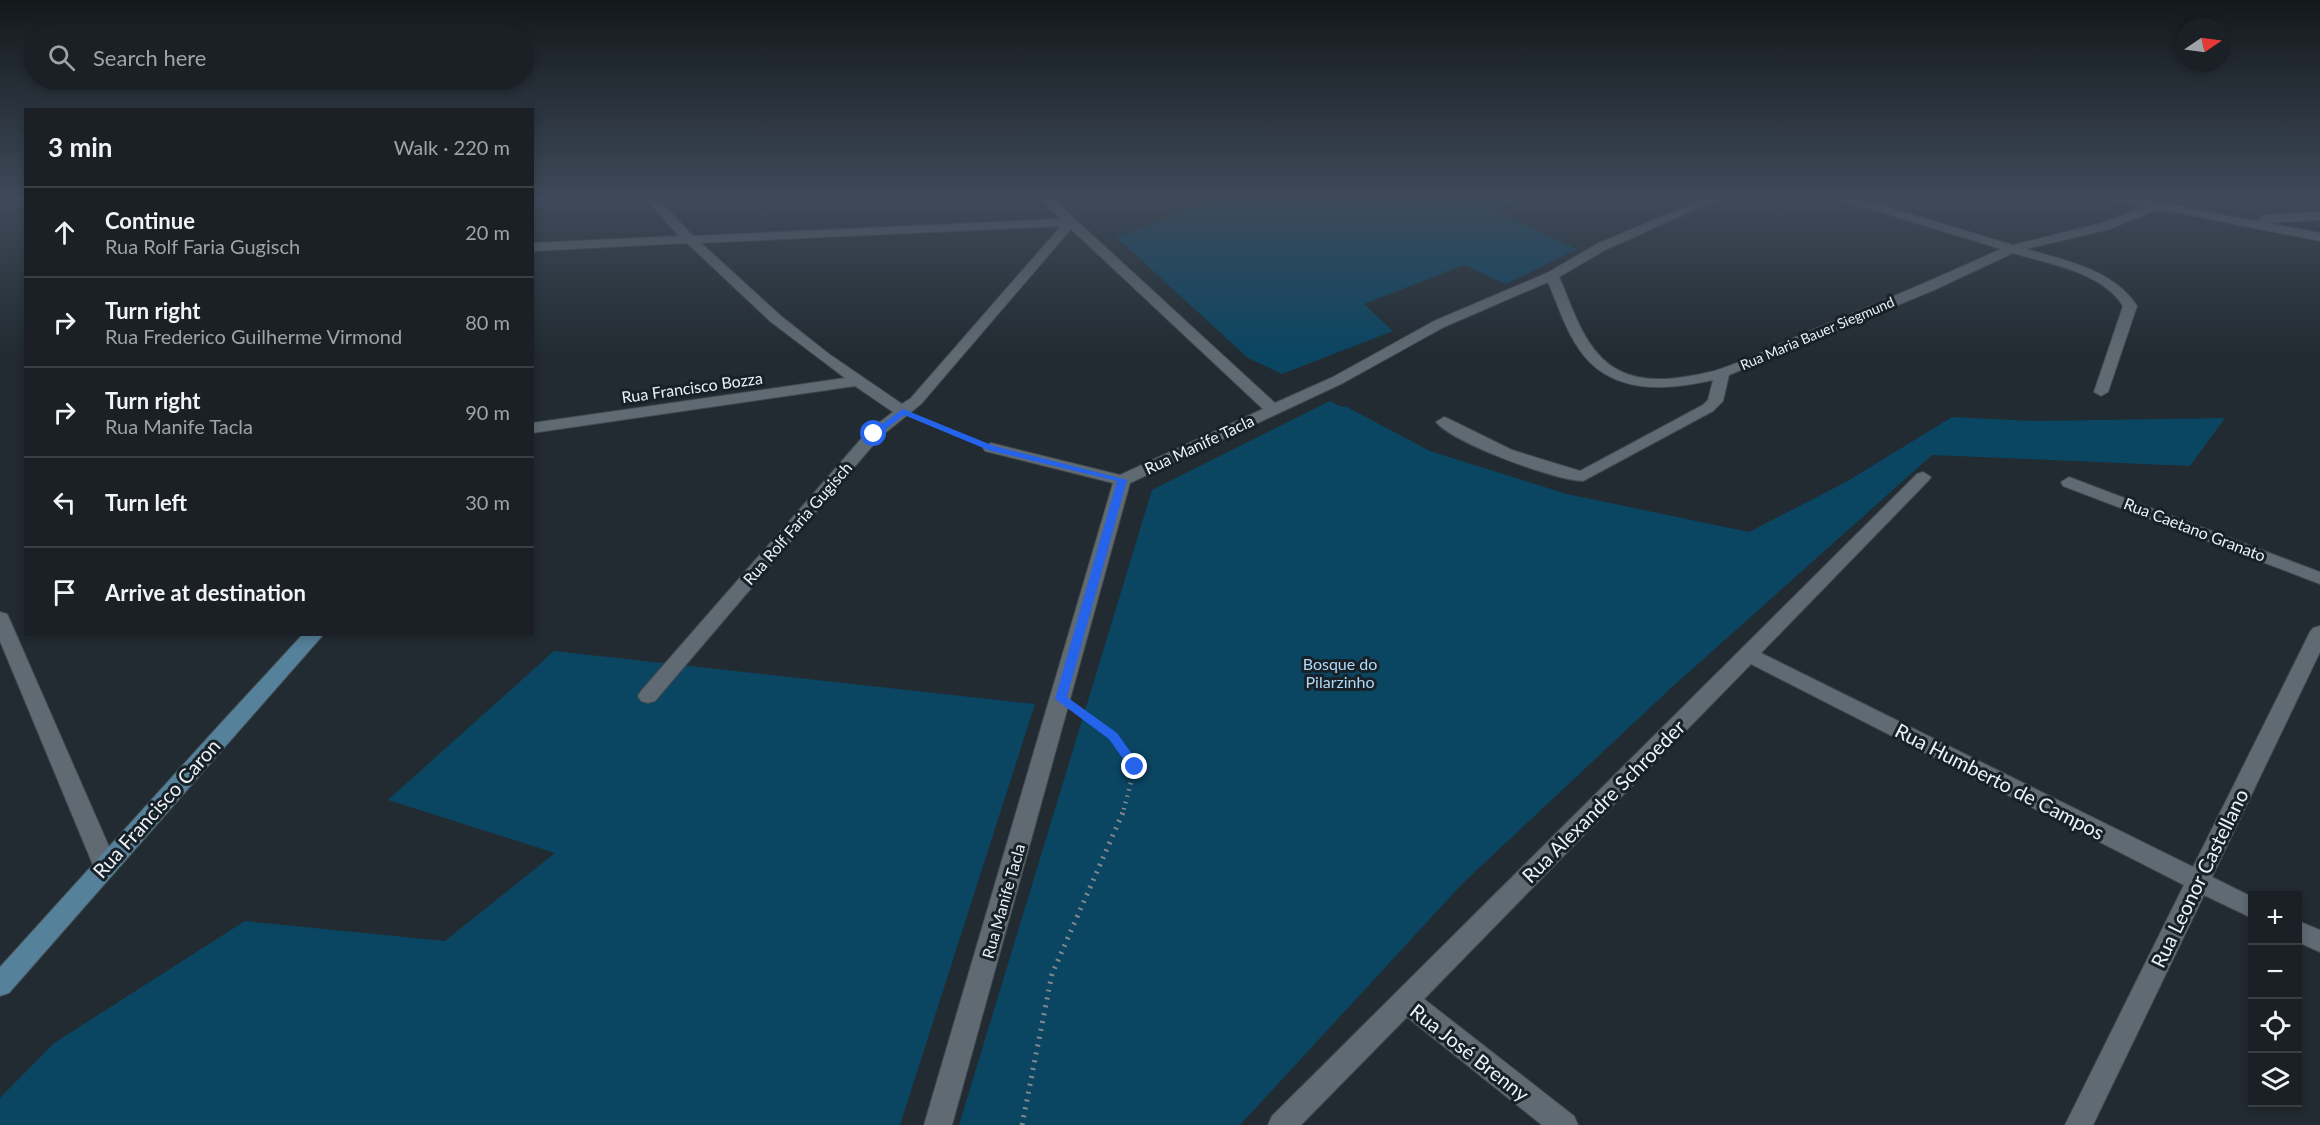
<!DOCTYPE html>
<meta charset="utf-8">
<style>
body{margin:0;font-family:Lato,sans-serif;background:#23282d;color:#f1f3f6}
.controls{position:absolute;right:18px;bottom:18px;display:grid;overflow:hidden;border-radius:0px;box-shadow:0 3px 9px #0003}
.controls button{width:54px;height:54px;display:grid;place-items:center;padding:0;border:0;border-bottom:2px solid #383e42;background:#1a2025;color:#f1f3f6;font:30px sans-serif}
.compass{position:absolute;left:2176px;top:18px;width:54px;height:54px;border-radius:50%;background:#1a2025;box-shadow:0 3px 9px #0003;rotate:77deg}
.stop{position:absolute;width:18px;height:18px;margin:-14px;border:4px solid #2563eb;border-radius:50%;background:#fff}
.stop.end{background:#2563eb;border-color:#fff;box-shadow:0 2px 6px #0008}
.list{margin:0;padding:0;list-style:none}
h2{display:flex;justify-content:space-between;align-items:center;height:78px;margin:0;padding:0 24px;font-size:26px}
h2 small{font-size:20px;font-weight:400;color:#9fa3a7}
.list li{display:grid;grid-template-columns:39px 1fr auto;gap:18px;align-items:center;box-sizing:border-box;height:90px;padding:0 24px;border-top:2px solid #383e42}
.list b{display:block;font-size:22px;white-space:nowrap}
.list p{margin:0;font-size:20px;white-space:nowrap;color:#9fa3a7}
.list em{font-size:20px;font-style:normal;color:#9fa3a7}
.icon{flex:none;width:33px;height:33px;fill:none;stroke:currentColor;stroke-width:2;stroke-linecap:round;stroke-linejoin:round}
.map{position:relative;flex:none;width:2320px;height:1125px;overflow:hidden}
.search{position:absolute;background:#1a2025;box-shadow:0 3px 9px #0003;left:24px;top:24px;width:510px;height:66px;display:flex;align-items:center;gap:15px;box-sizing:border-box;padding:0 21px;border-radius:33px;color:#9fa3a7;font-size:22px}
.panel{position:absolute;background:#1a2025;box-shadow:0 3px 9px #0003;left:24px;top:108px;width:510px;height:528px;border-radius:0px}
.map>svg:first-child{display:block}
.green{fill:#0a4562}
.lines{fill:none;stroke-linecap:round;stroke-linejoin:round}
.street-casing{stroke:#41494e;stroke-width:2}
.secondary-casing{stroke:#41494e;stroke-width:2}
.path-far2{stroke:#80888d;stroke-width:3;stroke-dasharray:1 3;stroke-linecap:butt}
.path-far1{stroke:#80888d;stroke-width:4.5;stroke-dasharray:1.5 5;stroke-linecap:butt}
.path{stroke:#80888d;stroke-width:5;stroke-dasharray:2 6;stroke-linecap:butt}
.street{fill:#606a72;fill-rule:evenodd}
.secondary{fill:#56819a;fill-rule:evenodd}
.route{fill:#2563eb}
.labels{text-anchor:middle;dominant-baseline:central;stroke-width:6;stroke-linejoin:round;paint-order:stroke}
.far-street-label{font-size:14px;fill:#ecf2f7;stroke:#182127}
.street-label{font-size:16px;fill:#ecf2f7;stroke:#182127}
.park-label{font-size:16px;fill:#aed9f6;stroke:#182127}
.near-street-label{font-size:20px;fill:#ecf2f7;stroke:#182127}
</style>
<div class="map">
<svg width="2320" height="1125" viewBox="0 0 2320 1125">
<rect width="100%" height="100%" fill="#222b31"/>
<path class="green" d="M 1222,197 L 1520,197 L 1497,211 L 1577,249 L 1506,284 L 1464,265 L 1364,304 L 1393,331 L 1282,374 L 1248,358 L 1116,237 Z
M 1330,401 L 1342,407 L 1345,406 L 1430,451 L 1567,494 L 1749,532 L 1846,482 L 1952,417 L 2034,421 L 2225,418 L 2190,466 L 1932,455 L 1671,688 L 1463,883 L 1240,1125 L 959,1125 L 1152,490 Z
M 554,651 L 1035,704 L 900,1125 L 0,1125 L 0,1098 L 54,1043 L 245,921 L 445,941 L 555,853 L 388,800 Z"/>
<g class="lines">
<g class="street-casing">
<path id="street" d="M 644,197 L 656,197 L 693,236 L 1061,219 L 1038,197 L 1051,197 L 1275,403 L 1333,377 L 1434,321 L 1547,273 L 1597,244 L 1708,197 L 1723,197 L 1605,250 L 1559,277 C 1574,310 1585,354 1620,371 C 1648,385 1685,378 1714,371 C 1744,362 1774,346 1803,334 C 1869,307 1935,279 2001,249 L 1837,199 L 1835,197 L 1853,197 L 2013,245 L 2102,223 L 2144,207 L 2108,199 L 2106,197 L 2129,197 L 2320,233 L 2320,241 L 2158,209 L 2110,229 L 2026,249 C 2066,261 2113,269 2137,306 L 2108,392 L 2101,396 L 2094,392 L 2123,306 C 2102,272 2049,264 2013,253 L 1934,290 L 1729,375 L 1723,401 L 1713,411 L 1583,481 C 1556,481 1453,443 1436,422 L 1444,417 L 1449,419 L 1512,450 L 1580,471 L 1703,405 L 1708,400 L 1713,380 C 1665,391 1610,395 1579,349 C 1565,329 1558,305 1548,282 L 1444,327 L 1343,383 L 1130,483 L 952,1125 L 924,1125 L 1113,483 L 985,451 L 983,448 L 991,443 L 1120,475 L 1263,409 L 1071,229 L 921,404 L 880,437 L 655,701 L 648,703 L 641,701 L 638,696 L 641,691 L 868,431 L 893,412 L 855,386 L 532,433 L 532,423 L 845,378 L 771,322 L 687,243 L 532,251 L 532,243 L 679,236 ZM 1061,226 L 911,398 L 902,404 L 829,354 L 781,316 L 701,243 Z
M 2320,212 L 2320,220 L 2265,223 L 2259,219 L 2265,215 Z
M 1923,472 L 1931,477 L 1929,480 L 1761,653 L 2193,867 L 2310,632 L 2313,628 L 2320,626 L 2320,652 L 2212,877 L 2252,897 L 2252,918 L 2204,895 L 2093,1125 L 2065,1125 L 2184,885 L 1751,664 L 1424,999 L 1574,1116 L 1578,1125 L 1542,1125 L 1407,1017 L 1301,1125 L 1268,1125 L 1272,1116 L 1917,474 Z
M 2069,477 L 2320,572 L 2320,584 L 2063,486 L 2061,482 Z
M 0,612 L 7,614 L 9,618 L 117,865 L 113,872 L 105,874 L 97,872 L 93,865 L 0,641 Z
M 2298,921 L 2320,930 L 2320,952 L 2298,942 Z"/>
</g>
<g class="secondary-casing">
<path id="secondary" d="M 303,634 L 324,634 L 9,993 L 0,996 L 0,967 L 220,724 Z"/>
</g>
<path class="path-far2" d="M 920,419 L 974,441"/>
<path class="path-far1" d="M 1078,711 L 1113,736 L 1135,767 L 1123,812"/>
<path class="path" d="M 1022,1125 L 1052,974 L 1124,810"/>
<use href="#street" class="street"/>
<use href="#secondary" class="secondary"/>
</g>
<linearGradient id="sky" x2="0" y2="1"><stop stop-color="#13181b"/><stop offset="0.56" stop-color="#3e4a5a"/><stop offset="1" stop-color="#3e4a5a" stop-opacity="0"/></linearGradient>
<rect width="2320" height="354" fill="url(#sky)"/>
<path class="route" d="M 903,409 L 994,446 L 1127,480 L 1067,697 L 1117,733 L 1139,764 L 1139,770 L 1131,770 L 1109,739 L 1055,699 L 1117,481 L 988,450 L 904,415 L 877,436 L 871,436 L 871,432 Z"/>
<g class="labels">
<g class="far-street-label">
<text transform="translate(1817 333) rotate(-23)">Rua Maria Bauer Siegmund</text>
</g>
<g class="street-label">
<text transform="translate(692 387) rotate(-8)">Rua Francisco Bozza</text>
<text transform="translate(1199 444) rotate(-25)">Rua Manife Tacla</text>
<text transform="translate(797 523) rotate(-49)">Rua Rolf Faria Gugisch</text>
<text transform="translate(2195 529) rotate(21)">Rua Caetano Granato</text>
<text transform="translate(1003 901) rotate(-74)">Rua Manife Tacla</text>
</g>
<g class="park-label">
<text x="1340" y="663">Bosque do<tspan x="1340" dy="18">Pilarzinho</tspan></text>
</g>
<g class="near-street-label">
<text transform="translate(2000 781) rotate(27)">Rua Humberto de Campos</text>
<text transform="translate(1603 801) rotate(-45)">Rua Alexandre Schroeder</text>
<text transform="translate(156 808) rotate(-48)">Rua Francisco Caron</text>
<text transform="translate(2199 878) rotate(-64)">Rua Leonor Castellano</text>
<text transform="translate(1470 1052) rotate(38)">Rua José Brenny</text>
</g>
</g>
</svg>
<div class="controls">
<button>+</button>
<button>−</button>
<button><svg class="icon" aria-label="locate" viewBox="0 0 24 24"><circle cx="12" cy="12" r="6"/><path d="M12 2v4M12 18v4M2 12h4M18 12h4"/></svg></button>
<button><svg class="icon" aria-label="layers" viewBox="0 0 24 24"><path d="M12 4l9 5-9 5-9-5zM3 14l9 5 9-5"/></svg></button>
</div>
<svg class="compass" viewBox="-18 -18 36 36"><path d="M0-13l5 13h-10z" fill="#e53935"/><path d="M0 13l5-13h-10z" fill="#9fa3a7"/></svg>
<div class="stop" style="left:874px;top:434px"></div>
<div class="stop end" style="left:1135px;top:767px"></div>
<div class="search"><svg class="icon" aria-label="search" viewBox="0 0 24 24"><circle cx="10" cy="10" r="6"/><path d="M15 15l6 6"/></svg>Search here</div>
<section class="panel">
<h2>3 min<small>Walk · 220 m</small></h2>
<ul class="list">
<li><svg class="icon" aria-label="ahead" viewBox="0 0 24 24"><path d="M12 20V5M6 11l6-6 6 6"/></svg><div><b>Continue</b><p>Rua Rolf Faria Gugisch</p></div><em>20 m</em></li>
<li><svg class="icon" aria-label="right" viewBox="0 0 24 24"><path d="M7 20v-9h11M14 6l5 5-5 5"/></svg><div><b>Turn right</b><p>Rua Frederico Guilherme Virmond</p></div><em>80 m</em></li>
<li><svg class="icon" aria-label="right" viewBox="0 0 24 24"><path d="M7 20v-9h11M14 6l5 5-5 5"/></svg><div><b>Turn right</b><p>Rua Manife Tacla</p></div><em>90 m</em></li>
<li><svg class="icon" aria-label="left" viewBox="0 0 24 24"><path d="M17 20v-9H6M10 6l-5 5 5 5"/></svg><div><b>Turn left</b></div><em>30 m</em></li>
<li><svg class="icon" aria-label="arrive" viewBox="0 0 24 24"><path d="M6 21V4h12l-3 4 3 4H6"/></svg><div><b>Arrive at destination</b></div></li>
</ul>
</section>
</div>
